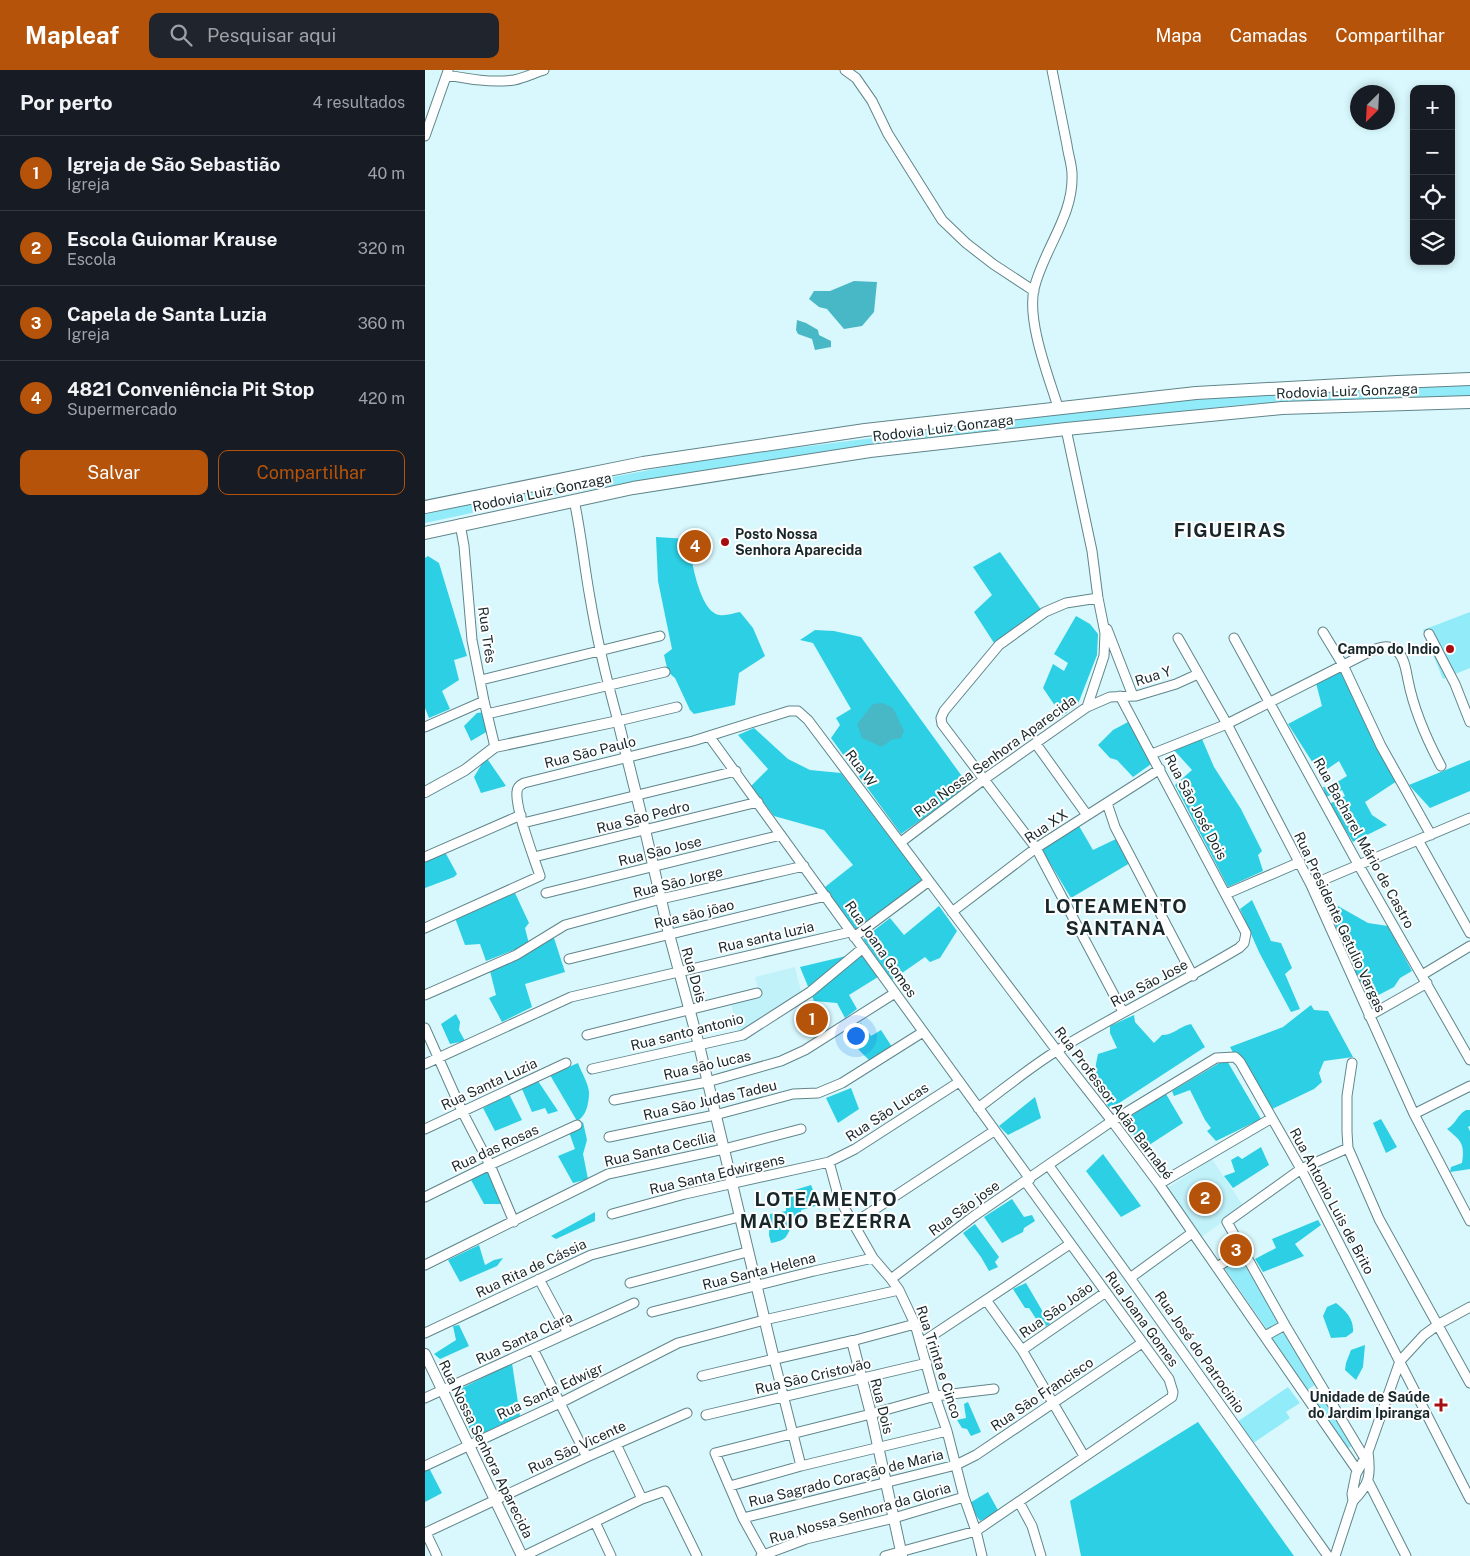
<!DOCTYPE html>
<html lang="pt">
<meta charset="utf-8">
<style>
body{margin:0;font-family:"Public Sans",sans-serif;background:#20242c;color:#f1f3f6}
.controls{position:absolute;right:15px;top:15px;display:grid;overflow:hidden;border-radius:10px;box-shadow:0 2px 8px #0003}
.controls button{width:45px;height:45px;display:grid;place-items:center;padding:0;border:0;border-bottom:1px solid #363941;background:#171b24;color:#f1f3f6;font:25px sans-serif}
.compass{position:absolute;left:925px;top:15px;width:45px;height:45px;border-radius:50%;background:#171b24;box-shadow:0 2px 8px #0003;rotate:204deg}
.you{position:absolute;left:430px;top:965px;width:18px;height:18px;margin:-12px;border:4px solid #fff;border-radius:50%;background:#1a73e8;box-shadow:0 0 0 8px #1a73e833}
.badge{display:grid;place-items:center;width:32px;height:32px;border-radius:50%;background:#b45309;color:#fff;font-size:16px;font-weight:700}
.pin{position:absolute;translate:-50% -50%;border:2px solid #fff;box-shadow:0 1px 5px #0006}
.list{margin:0;padding:0;list-style:none}
h2{display:flex;justify-content:space-between;align-items:center;height:65px;margin:0;padding:0 20px;font-size:21px}
h2 small{font-size:16px;font-weight:400;color:#9ea1a6}
.list li{display:grid;grid-template-columns:32px 1fr auto;gap:15px;align-items:center;box-sizing:border-box;height:75px;padding:0 20px;border-top:1px solid #363941}
.list b{display:block;font-size:19px;white-space:nowrap}
.list p{margin:0;font-size:16px;white-space:nowrap;color:#9ea1a6}
.list em{font-size:16px;font-style:normal;color:#9ea1a6}
.actions{display:flex;gap:10px;padding:15px 20px}
.actions a{flex:1;padding:11px 0;border:1px solid #b45309;border-radius:10px;text-align:center;font-size:18px;color:#b45309}
.actions .main{background:#b45309;color:#fff}
.icon{flex:none;width:28px;height:28px;fill:none;stroke:currentColor;stroke-width:2;stroke-linecap:round;stroke-linejoin:round}
.map{position:relative;flex:none;width:1045px;height:1486px;overflow:hidden}
header{display:flex;align-items:center;gap:30px;box-sizing:border-box;height:70px;padding:0 25px;background:#b45309;color:#fff}
header strong{font-size:24px}
nav{display:flex;gap:28px;margin-inline-start:auto;font-size:18px}
.search{width:350px;height:45px;background:#20242c;display:flex;align-items:center;gap:12px;box-sizing:border-box;padding:0 18px;border-radius:10px;color:#9ea1a6;font-size:19px}
main{display:flex}
aside{flex:1;background:#171b24}
.map>svg:first-child{display:block}
.built{fill:#c1f2fa}
.green{fill:#92ebf9}
.forest{fill:#2ccfe3}
.water{fill:#48b8c7}
.lines{fill:none;stroke-linecap:round;stroke-linejoin:round}
.minor-casing{stroke:#60858a;stroke-width:11}
.major-casing{stroke:#60858a;stroke-width:12}
.highway-casing{stroke:#60858a;stroke-width:14}
.minor{stroke:#fff;stroke-width:9}
.major{stroke:#fff;stroke-width:10}
.highway{stroke:#fff;stroke-width:12}
.poi-dot{fill:#a50f12;stroke:#fff;stroke-width:2}
.labels{text-anchor:middle;dominant-baseline:central;stroke-width:4;stroke-linejoin:round;paint-order:stroke}
.street-label{font-size:14px;fill:#18272a;stroke:#fff}
.poi-label{font-size:14px;font-weight:bold;fill:#18272a;stroke:#fff;text-anchor:end}
.district-label{font-size:19px;font-weight:bold;letter-spacing:1px;fill:#18272a;stroke:#fff}
</style>
<header>
<strong>Mapleaf</strong>
<div class="search"><svg class="icon" aria-label="search" viewBox="0 0 24 24"><circle cx="10" cy="10" r="6"/><path d="M15 15l6 6"/></svg>Pesquisar aqui</div>
<nav><a>Mapa</a><a>Camadas</a><a>Compartilhar</a></nav>
</header>
<main>
<aside>
<h2>Por perto<small>4 resultados</small></h2>
<ul class="list">
<li><span class="badge">1</span><div><b>Igreja de São Sebastião</b><p>Igreja</p></div><em>40 m</em></li>
<li><span class="badge">2</span><div><b>Escola Guiomar Krause</b><p>Escola</p></div><em>320 m</em></li>
<li><span class="badge">3</span><div><b>Capela de Santa Luzia</b><p>Igreja</p></div><em>360 m</em></li>
<li><span class="badge">4</span><div><b>4821 Conveniência Pit Stop</b><p>Supermercado</p></div><em>420 m</em></li>
</ul>
<div class="actions"><a class="main">Salvar</a><a>Compartilhar</a></div>
</aside>
<div class="map">
<svg width="1045" height="1486" viewBox="0 0 1045 1486">
<rect width="100%" height="100%" fill="#d8f8fd"/>
<path class="built" d="M 370,897 L 376,921 L 344,945 L 314,964 L 306,934 L 335,927 L 330,907 Z
M 787,1089 L 819,1137 L 775,1168 L 741,1119 Z"/>
<path class="green" d="M 1045,315 L 1045,326 L 825,334 L 515,367 L 365,387 L 131,425 L 0,453 L 0,443 L 282,389 L 762,328 Z
M 1045,542 L 1045,598 L 1018,609 L 998,560 Z
M 815,1186 L 855,1255 L 843,1261 L 798,1196 Z
M 858,1259 L 891,1314 L 882,1320 L 845,1266 Z
M 863,1317 L 875,1333 L 861,1342 L 865,1348 L 827,1374 L 812,1352 Z
M 892,1319 L 927,1376 L 923,1378 L 885,1325 Z"/>
<path class="forest" d="M 231,467 L 263,469 C 266,486 274,543 295,545 C 301,546 309,543 315,542 L 328,558 L 340,586 L 314,603 L 310,635 L 269,644 L 265,640 L 250,608 L 243,602 L 239,585 L 247,579 L 233,511 Z
M 575,482 L 617,541 L 569,573 L 549,542 L 567,525 L 548,497 Z
M 3,486 L 14,493 L 42,586 L 29,590 L 34,610 L 17,621 L 25,639 L 4,648 L 0,638 L 0,488 Z
M 651,546 L 665,554 L 673,564 L 672,585 L 653,634 L 637,646 L 618,618 L 628,594 L 639,601 L 643,593 L 629,584 Z
M 390,560 L 409,561 L 436,567 L 544,716 L 476,764 L 406,668 L 415,655 L 411,648 L 426,639 L 388,573 L 375,570 Z
M 917,601 L 972,711 L 940,732 L 947,745 L 962,755 L 928,772 L 904,734 L 920,726 L 917,720 L 901,727 L 898,717 L 904,717 L 922,706 L 914,691 L 895,704 L 863,654 L 897,636 L 891,613 Z
M 60,642 L 63,661 L 46,671 L 39,656 L 52,643 Z
M 703,652 L 729,692 L 708,707 L 692,690 L 685,688 L 673,675 L 688,660 Z
M 329,658 L 363,689 L 385,700 L 416,703 L 498,811 L 430,862 L 400,817 L 428,795 L 399,760 L 349,746 L 326,716 L 343,699 L 313,665 Z
M 777,669 L 789,697 L 816,739 L 837,781 L 833,785 L 838,801 L 803,817 L 750,715 L 767,700 L 748,679 Z
M 61,687 L 81,716 L 56,723 L 49,707 Z
M 1045,690 L 1045,721 L 1005,738 L 984,715 Z
M 654,756 L 668,780 L 691,769 L 705,793 L 646,828 L 617,780 Z
M 20,782 L 32,804 L 29,807 L 0,818 L 0,790 Z
M 90,823 L 104,853 L 100,858 L 104,874 L 61,891 L 55,874 L 40,875 L 30,848 Z
M 827,830 L 846,871 L 856,873 L 867,898 L 860,904 L 875,939 L 866,942 L 834,882 L 815,839 Z
M 514,836 L 532,861 L 515,888 L 505,892 L 500,887 L 467,910 L 438,869 L 465,848 L 479,865 Z
M 913,836 L 943,853 L 963,856 L 987,901 L 975,908 L 969,917 L 942,931 L 904,840 Z
M 128,865 L 140,902 L 100,914 L 107,937 L 77,952 L 64,928 L 71,925 L 65,901 L 120,873 Z
M 438,882 L 453,907 L 424,925 L 432,939 L 420,948 L 412,933 L 389,931 L 375,897 Z
M 886,935 L 889,940 L 903,941 L 928,987 L 899,991 L 894,1003 L 897,1012 L 889,1019 L 841,1042 L 805,977 L 858,957 Z
M 31,944 L 35,952 L 34,960 L 40,971 L 25,974 L 16,954 Z
M 709,945 L 710,952 L 729,973 L 737,965 C 749,965 753,957 766,954 L 780,977 L 685,1039 C 671,1018 667,1010 673,984 L 692,978 L 685,963 L 685,956 Z
M 436,953 L 446,966 L 456,960 L 467,977 L 445,991 L 433,979 L 439,970 L 430,958 Z
M 801,989 L 836,1049 L 791,1071 L 782,1061 L 786,1058 L 780,1050 L 765,1020 L 749,1026 L 747,1021 Z
M 153,993 C 156,1002 164,1014 164,1023 C 164,1033 161,1047 152,1051 L 125,1005 Z
M 113,1011 L 133,1041 L 123,1044 L 120,1038 L 107,1042 L 97,1019 Z
M 426,1018 L 434,1039 L 413,1053 L 401,1028 Z
M 84,1024 L 97,1050 L 70,1061 L 58,1038 Z
M 741,1024 L 758,1053 L 718,1079 L 699,1050 Z
M 610,1027 L 616,1048 L 583,1065 L 574,1056 Z
M 1041,1040 L 1045,1040 L 1045,1056 L 1043,1057 L 1045,1061 L 1045,1099 L 1025,1102 L 1026,1097 L 1037,1093 C 1040,1073 1036,1071 1022,1059 C 1032,1053 1031,1046 1041,1040 Z
M 956,1049 L 972,1077 L 961,1083 L 948,1053 Z
M 158,1052 L 162,1070 L 158,1084 L 163,1109 L 148,1113 L 133,1086 L 150,1079 L 144,1062 Z
M 836,1077 L 844,1095 L 808,1118 L 799,1106 L 810,1102 L 806,1090 L 813,1086 L 817,1089 Z
M 678,1084 L 716,1136 L 696,1147 L 661,1101 Z
M 64,1098 L 86,1149 L 76,1134 L 59,1134 L 45,1108 Z
M 386,1115 L 394,1135 L 376,1140 L 376,1150 L 367,1154 C 361,1168 362,1170 346,1173 L 344,1165 L 345,1144 L 361,1141 L 360,1123 Z
M 587,1129 L 599,1147 L 607,1145 L 610,1151 L 599,1158 L 598,1162 L 577,1173 L 559,1147 Z
M 170,1142 L 170,1151 L 131,1169 L 126,1166 Z
M 893,1150 L 896,1155 L 870,1174 L 879,1186 L 838,1202 L 830,1189 L 851,1178 L 847,1169 Z
M 550,1154 L 574,1187 L 570,1192 L 573,1197 L 564,1201 L 556,1187 L 538,1163 Z
M 54,1175 L 60,1195 L 69,1190 L 78,1188 L 72,1196 L 35,1212 L 23,1190 Z
M 601,1213 L 625,1254 L 617,1258 L 604,1238 L 600,1238 L 588,1219 Z
M 911,1233 C 921,1241 929,1249 928,1262 L 921,1267 L 906,1268 L 898,1246 L 902,1237 Z
M 34,1255 L 44,1276 L 15,1289 L 9,1284 L 31,1270 L 28,1256 Z
M 940,1275 L 938,1297 L 931,1310 L 920,1300 L 921,1293 L 926,1280 Z
M 87,1293 L 95,1346 L 49,1369 L 29,1322 Z
M 543,1332 L 556,1362 L 546,1366 L 542,1359 L 537,1358 L 532,1350 L 541,1348 L 539,1334 Z
M 773,1352 L 869,1486 L 656,1486 L 645,1431 Z
M 4,1398 L 17,1423 L 0,1432 L 0,1400 Z
M 563,1422 L 574,1442 L 555,1451 L 543,1434 Z"/>
<path class="water" d="M 429,211 L 452,212 L 449,242 L 437,256 L 419,259 L 402,239 L 394,237 L 384,229 L 389,221 L 405,221 Z
M 372,250 L 381,253 L 393,260 L 394,265 L 406,271 L 406,277 L 390,280 L 387,269 L 373,264 L 371,260 Z
M 458,633 L 468,638 L 479,661 L 476,668 L 466,670 L 457,677 L 437,668 L 432,654 L 448,634 Z"/>
<g class="lines">
<g class="minor-casing">
<path id="minor" d="M 420,0 L 431,8 L 447,31 L 463,64 L 517,150 L 541,173 L 568,194 L 609,221
M 627,0 C 632,25 637,50 642,75 C 643,84 647,95 647,104 C 649,146 618,180 609,219 C 602,252 623,305 633,337
M 22,5 C 44,9 66,13 89,10 C 99,8 109,3 119,0
M 0,66 L 23,1
M 149,430 C 156,462 159,495 165,528 C 172,570 182,611 193,651 L 252,637
M 35,454 L 39,476 L 47,570 L 59,631 L 70,677
M 673,528 L 641,533 L 620,542 L 574,575 L 519,641 L 516,648 L 517,654 L 611,778 L 698,942
M 682,559 L 708,626
M 898,562 L 918,595 L 956,676 L 1006,765
M 1004,564 L 1030,614 L 1045,652
M 753,568 L 802,654 L 886,815 L 989,1044 L 1045,1151
M 809,568 L 933,794 L 1045,990
M 56,610 L 235,566
M 662,637 L 685,627 L 711,626 L 751,614 L 773,604
M 62,644 L 240,602
M 0,657 L 59,631
M 284,666 L 605,1109
M 611,674 L 662,745
M 727,684 L 802,654 L 948,580 C 957,577 965,574 973,582 C 980,589 981,601 983,610 C 989,641 1001,668 1016,696
M 682,733 L 690,757 L 768,906
M 98,753 L 311,701
M 993,770 L 1045,863
M 476,772 L 558,710 L 662,637 L 679,586 L 680,563 L 673,528 L 667,481 L 641,359
M 0,787 L 96,745
M 109,787 L 333,732
M 886,815 L 1045,748
M 121,823 L 356,765
M 801,824 L 875,792
M 527,842 L 611,778 L 735,699
M 0,858 L 115,806 C 109,788 90,739 92,722 C 92,717 95,715 99,713 L 268,671 L 364,641 L 373,641 L 383,650 L 632,981 L 687,1051 L 734,1114 L 932,1400
M 429,867 L 504,811
M 144,889 L 401,826
M 997,905 L 1045,876
M 0,925 L 91,885 L 140,855 L 236,829 L 379,796
M 944,946 L 1002,913
M 0,958 L 37,1041 L 65,1095 L 89,1152
M 162,965 L 332,923
M 927,993 L 922,1026 L 922,1062 L 923,1078 L 954,1149 L 1045,1313
M 0,994 L 146,927 L 425,862
M 167,999 L 318,965 L 385,922 L 438,878
M 189,1030 L 282,1012 L 356,991 L 380,980 L 470,923
M 553,1038 C 579,1019 605,997 633,980 C 692,944 754,914 814,878 L 819,873 L 821,863 L 695,626
M 989,1044 L 1045,1016
M 0,1059 L 141,993
M 184,1067 L 290,1045 L 368,1024 L 393,1023 L 417,1013 L 498,962
M 923,1078 L 876,1099 L 802,1152 L 860,1255 L 939,1387
M 404,1092 L 413,1125 L 420,1139 L 448,1188 L 466,1209 L 474,1220 L 490,1254 L 510,1326 L 522,1361 L 539,1427 L 551,1461 L 557,1486
M 624,1096 L 705,1208 L 903,1486
M 734,1114 L 847,1048
M 0,1127 L 65,1095 L 152,1055
M 187,1144 L 260,1124 L 404,1092 L 430,1079 L 534,1012
M 429,1153 L 569,1061
M 0,1195 L 183,1104 L 299,1079 L 376,1059
M 792,1197 L 819,1180
M 705,1208 L 767,1163
M 114,1209 L 143,1263
M 466,1209 L 549,1146 L 687,1051 L 791,988 L 810,987 L 815,992 L 876,1099 L 1045,1429
M 205,1213 L 322,1182
M 561,1230 L 597,1280 L 659,1386
M 227,1242 L 389,1201 L 448,1188
M 0,1263 L 166,1185 L 314,1147
M 840,1266 L 860,1255
M 427,1271 L 490,1254
M 496,1273 L 645,1174
M 108,1279 L 162,1387
M 597,1280 L 681,1222
M 277,1306 L 349,1289 L 376,1396
M 0,1328 L 209,1233
M 281,1345 L 502,1293
M 0,1396 L 135,1333 L 253,1273 L 339,1250 L 474,1220
M 943,1411 L 981,1486
M 305,1416 L 376,1396 L 522,1361
M 217,1429 L 240,1421 L 272,1486
M 928,1431 C 945,1414 946,1405 943,1382
M 594,1432 L 607,1456 L 616,1486
M 318,1448 L 531,1395 L 551,1385 L 717,1273
M 170,1452 L 186,1486
M 0,1463 L 162,1387 L 262,1343
M 1,1463 L 12,1486
M 99,1486 L 217,1429 L 191,1374
M 336,1486 L 381,1469 L 469,1448 L 539,1427
M 339,1486 L 318,1448 L 290,1383 L 446,1344 L 510,1326 L 569,1319
M 460,1486 L 551,1461 L 747,1327 L 748,1322 L 744,1309 L 600,1111
M 910,1486 L 928,1431 L 927,1424 L 931,1404 L 943,1382 L 975,1291 L 999,1265 L 1014,1254 L 1045,1237"/>
</g>
<g class="major-casing">
<path id="major" d="M 0,722 L 40,700 L 70,677 L 193,651 L 220,760 L 244,864 L 274,975 L 349,1289 L 427,1271 L 446,1344 L 477,1486
M 0,1284 L 97,1486"/>
</g>
<g class="highway-casing">
<path id="highway" d="M 0,437 L 218,393 L 440,360 L 771,323 L 972,312 L 1045,309
M 0,463 L 208,418 L 445,381 L 641,359 L 857,338 L 1045,332"/>
</g>
<use href="#minor" class="minor"/>
<use href="#major" class="major"/>
<use href="#highway" class="highway"/>
</g>
<g class="poi-dot">
<circle cx="300" cy="472" r="5"/>
<circle cx="1025" cy="579" r="5"/>
<path d="M1013.5 1327.5h5v5h5v5h-5v5h-5v-5h-5v-5h5z"/>
</g>
<g class="labels">
<g class="street-label">
<text transform="translate(922 321) rotate(-2)">Rodovia Luiz Gonzaga</text>
<text transform="translate(518 358) rotate(-7)">Rodovia Luiz Gonzaga</text>
<text transform="translate(117 422) rotate(-12)">Rodovia Luiz Gonzaga</text>
<text transform="translate(62 565) rotate(82)">Rua Três</text>
<text transform="translate(728 606) rotate(-17)">Rua Y</text>
<text transform="translate(165 682) rotate(-14)">Rua São Paulo</text>
<text transform="translate(570 686) rotate(-36)">Rua Nossa Senhora Aparecida</text>
<text transform="translate(436 698) rotate(53)">Rua W</text>
<text transform="translate(771 737) rotate(62)">Rua São José Dois</text>
<text transform="translate(218 747) rotate(-14)">Rua São Pedro</text>
<text transform="translate(621 756) rotate(-34)">Rua XX</text>
<text transform="translate(939 773) rotate(61)">Rua Bacharel Mário de Castro</text>
<text transform="translate(235 781) rotate(-14)">Rua São Jose</text>
<text transform="translate(253 812) rotate(-14)">Rua São Jorge</text>
<text transform="translate(269 844) rotate(-14)">Rua são jõao</text>
<text transform="translate(915 852) rotate(65)">Rua Presidente Getulio Vargas</text>
<text transform="translate(341 867) rotate(-13)">Rua santa luzia</text>
<text transform="translate(456 879) rotate(55)">Rua Joana Gomes</text>
<text transform="translate(269 905) rotate(74)">Rua Dois</text>
<text transform="translate(724 913) rotate(-28)">Rua São Jose</text>
<text transform="translate(262 962) rotate(-14)">Rua santo antonio</text>
<text transform="translate(282 995) rotate(-13)">Rua são lucas</text>
<text transform="translate(64 1014) rotate(-25)">Rua Santa Luzia</text>
<text transform="translate(285 1030) rotate(-13)">Rua São Judas Tadeu</text>
<text transform="translate(689 1033) rotate(53)">Rua Professor Adão Barnabé</text>
<text transform="translate(462 1042) rotate(-33)">Rua São Lucas</text>
<text transform="translate(70 1078) rotate(-25)">Rua das Rosas</text>
<text transform="translate(235 1079) rotate(-13)">Rua Santa Cecília</text>
<text transform="translate(292 1104) rotate(-13)">Rua Santa Edwirgens</text>
<text transform="translate(907 1131) rotate(62)">Rua Antonio Luis de Brito</text>
<text transform="translate(539 1138) rotate(-36)">Rua São jose</text>
<text transform="translate(106 1198) rotate(-25)">Rua Rita de Cássia</text>
<text transform="translate(334 1201) rotate(-14)">Rua Santa Helena</text>
<text transform="translate(631 1240) rotate(-35)">Rua São João</text>
<text transform="translate(717 1249) rotate(54)">Rua Joana Gomes</text>
<text transform="translate(99 1268) rotate(-25)">Rua Santa Clara</text>
<text transform="translate(775 1282) rotate(55)">Rua José do Patrocinio</text>
<text transform="translate(514 1292) rotate(72)">Rua Trinta e Cinco</text>
<text transform="translate(388 1306) rotate(-13)">Rua São Cristovão</text>
<text transform="translate(125 1321) rotate(-25)">Rua Santa Edwigr</text>
<text transform="translate(617 1324) rotate(-34)">Rua São Francisco</text>
<text transform="translate(457 1336) rotate(76)">Rua Dois</text>
<text transform="translate(152 1377) rotate(-25)">Rua São Vicente</text>
<text transform="translate(61 1379) rotate(64)">Rua Nossa Senhora Aparecida</text>
<text transform="translate(421 1408) rotate(-14)">Rua Sagrado Coração de Maria</text>
<text transform="translate(435 1443) rotate(-16)">Rua Nossa Senhora da Gloria</text>
</g>
<g class="poi-label">
<text x="310" y="464" text-anchor="start">Posto Nossa<tspan x="310" dy="16">Senhora Aparecida</tspan></text>
<text x="1015" y="579">Campo do Indio</text>
<text x="1005" y="1327">Unidade de Saúde<tspan x="1005" dy="16">do Jardim Ipiranga</tspan></text>
</g>
<g class="district-label">
<text x="805" y="460">FIGUEIRAS</text>
<text x="691" y="836">LOTEAMENTO<tspan x="691" dy="22">SANTANA</tspan></text>
<text x="401" y="1129">LOTEAMENTO<tspan x="401" dy="22">MARIO BEZERRA</tspan></text>
</g>
</g>
</svg>
<div class="controls">
<button>+</button>
<button>−</button>
<button><svg class="icon" aria-label="locate" viewBox="0 0 24 24"><circle cx="12" cy="12" r="6"/><path d="M12 2v4M12 18v4M2 12h4M18 12h4"/></svg></button>
<button><svg class="icon" aria-label="layers" viewBox="0 0 24 24"><path d="M12 4l9 5-9 5-9-5zM3 14l9 5 9-5"/></svg></button>
</div>
<svg class="compass" viewBox="-18 -18 36 36"><path d="M0-13l5 13h-10z" fill="#e53935"/><path d="M0 13l5-13h-10z" fill="#9ea1a6"/></svg>
<div class="you"></div>
<div class="pin badge" style="left:387px;top:949px">1</div>
<div class="pin badge" style="left:780px;top:1128px">2</div>
<div class="pin badge" style="left:811px;top:1180px">3</div>
<div class="pin badge" style="left:270px;top:476px">4</div>
</div>
</main>
